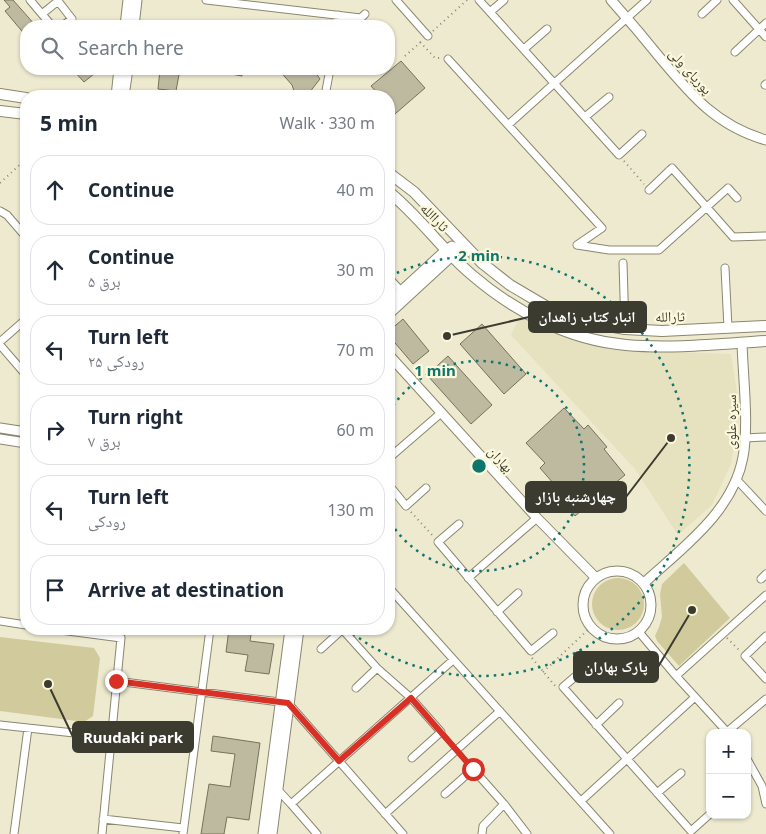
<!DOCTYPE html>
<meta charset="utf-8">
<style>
body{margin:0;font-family:"Noto Sans","Noto Naskh Arabic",sans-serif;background:#f2f2f3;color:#1f2937}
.controls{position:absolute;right:15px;bottom:15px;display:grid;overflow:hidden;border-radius:10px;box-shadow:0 1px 4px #0004}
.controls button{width:45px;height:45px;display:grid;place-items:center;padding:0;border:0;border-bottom:1px solid #e0e1e3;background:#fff;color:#1f2937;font:25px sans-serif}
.stop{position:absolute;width:15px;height:15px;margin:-11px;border:4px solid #d93025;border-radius:50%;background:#fff}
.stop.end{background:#d93025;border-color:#fff;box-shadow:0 1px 5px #0008}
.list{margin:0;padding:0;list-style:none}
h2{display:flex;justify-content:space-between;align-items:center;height:65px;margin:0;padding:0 20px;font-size:21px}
h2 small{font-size:16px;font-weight:400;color:#747a83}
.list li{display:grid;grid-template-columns:32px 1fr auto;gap:15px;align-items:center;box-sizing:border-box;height:70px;margin:0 10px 10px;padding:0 10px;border:1px solid #e0e1e3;border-radius:20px}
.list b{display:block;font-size:19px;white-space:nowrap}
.list p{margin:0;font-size:16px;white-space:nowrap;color:#747a83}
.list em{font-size:16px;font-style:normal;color:#747a83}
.icon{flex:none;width:28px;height:28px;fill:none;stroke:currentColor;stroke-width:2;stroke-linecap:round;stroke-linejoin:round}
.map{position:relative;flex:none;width:766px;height:834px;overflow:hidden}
.search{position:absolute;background:#fff;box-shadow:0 1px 4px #0004;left:20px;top:20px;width:375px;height:55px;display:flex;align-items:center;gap:12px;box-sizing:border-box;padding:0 18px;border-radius:20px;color:#747a83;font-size:19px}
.panel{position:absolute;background:#fff;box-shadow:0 1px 4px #0004;left:20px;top:90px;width:375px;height:545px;border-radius:20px}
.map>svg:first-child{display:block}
.built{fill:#e6e1be}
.green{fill:#d1ca9d}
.building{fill:#bebaa0;stroke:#757259}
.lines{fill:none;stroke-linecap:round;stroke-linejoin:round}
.service-casing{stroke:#8a876e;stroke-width:5.5}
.minor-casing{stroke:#8a876e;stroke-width:9}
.tertiary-casing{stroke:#8a876e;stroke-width:11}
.secondary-casing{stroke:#8a876e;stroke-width:12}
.path{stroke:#8d8a78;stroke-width:2;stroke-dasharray:1 4;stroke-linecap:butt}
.service{stroke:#fff;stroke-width:4}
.minor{stroke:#fff;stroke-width:7}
.tertiary{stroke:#fff;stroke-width:9}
.secondary{stroke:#fff;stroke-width:10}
.route{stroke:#d93025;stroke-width:6}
.ring{fill:none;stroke:#0f766e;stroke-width:2.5;stroke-dasharray:2.5 5}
.labels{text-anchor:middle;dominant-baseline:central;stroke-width:4.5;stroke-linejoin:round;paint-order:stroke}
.street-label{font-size:14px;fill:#3c3b30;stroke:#fbf8dc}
.centre{fill:#0f766e;stroke:#fbf8dc;stroke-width:2.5}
.ring-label{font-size:15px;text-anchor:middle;font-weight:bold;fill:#0f766e;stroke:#fbf8dc;stroke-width:4.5;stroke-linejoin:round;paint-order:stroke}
.leader{fill:none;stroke:#3c3b30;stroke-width:2}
.callout-dot{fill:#3c3b30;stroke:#fbf8dc;stroke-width:2}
.callout{fill:#3c3b30;stroke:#3c3b30;stroke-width:2}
.callout-label{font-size:15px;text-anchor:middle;font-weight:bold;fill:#fff}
</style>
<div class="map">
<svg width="766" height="834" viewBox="0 0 766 834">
<rect width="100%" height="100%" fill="#eeeacf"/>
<path class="built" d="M 520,316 L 543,330 L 613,350 L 731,354 L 740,412 L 731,464 L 712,505 L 678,535 L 635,469 L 511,335 Z"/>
<path class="green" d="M 684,563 L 730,618 L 679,666 L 657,641 L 655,636 L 659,627 L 662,617 L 660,594 L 662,584 Z
M592 604a26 26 0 1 1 52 0a26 26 0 1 1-52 0Z
M 0,637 L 94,648 L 100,658 L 93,716 L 84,722 L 0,711 Z"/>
<path class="building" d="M 4,0 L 13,0 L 36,26 L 26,26 L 26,36 L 5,11 L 10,7 Z
M 401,61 L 425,88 L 395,114 L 389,107 L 389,96 L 380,96 L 371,86 Z
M 72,69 L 90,69 L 94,74 L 84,82 Z
M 160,69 L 180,69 L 176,91 L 158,89 Z
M 221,69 L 243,69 L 242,76 L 220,72 Z
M 278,69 L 313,69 L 320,79 L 309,93 L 294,91 L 292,85 Z
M 403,319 L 429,351 L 413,364 L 389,336 L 389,331 Z
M 482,324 L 526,374 L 504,394 L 460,344 Z
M 448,356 L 492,405 L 471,424 L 427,375 Z
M 564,408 L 584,429 L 588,425 L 607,447 L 604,449 L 625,475 L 575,516 L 557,494 L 560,491 L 540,468 L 545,463 L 526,443 Z
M 229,629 L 252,629 L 250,641 L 274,644 L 269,674 L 245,671 L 248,655 L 226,652 Z
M 213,736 L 260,743 L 249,820 L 227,817 L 224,834 L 201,834 L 209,784 L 230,787 L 235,754 L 211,751 Z"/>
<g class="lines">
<g class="service-casing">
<path id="service" d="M 441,732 L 473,769"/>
</g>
<g class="minor-casing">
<path id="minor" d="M 30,0 L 52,26
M 206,0 L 361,18 L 365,14
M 396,0 L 428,36
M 479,0 L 619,155 L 642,134
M 733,0 L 766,37
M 490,12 L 504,0
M 42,14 L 58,1 L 72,19 L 62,26
M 702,14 L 717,0
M 336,26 L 338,15
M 524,49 L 547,29
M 735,52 L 766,23
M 448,59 L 602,228 L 577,245
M 765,85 L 766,84
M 325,96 L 330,69
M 585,117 L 609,97
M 508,125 L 647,0
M 649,190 L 672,168 L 733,237 L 766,236
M 0,211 L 7,215 L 26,237
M 577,245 L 609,250 L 659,250 L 728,188 L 737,198
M 623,263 L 625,329
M 725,268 L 728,328
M 389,278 L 401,291
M 0,342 L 26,319
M 0,345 L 26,375
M 745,438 L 766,437
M 389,458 L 441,413
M 737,480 L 766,511
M 389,485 L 406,506 L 426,488
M 459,524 L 438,542 L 531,651 L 553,633
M 468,578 L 537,518
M 761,579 L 766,574
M 392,591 L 610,834
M 497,612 L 518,593
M 0,621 L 26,625
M 53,629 L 121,638 L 102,834
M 342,629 L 377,668 L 411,698 L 441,732 L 412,758
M 639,632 L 676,676 L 728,733
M 766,636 L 745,656 L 766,679
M 321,649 L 343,629
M 584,669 L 563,687 L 691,831 L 710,814
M 676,676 L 766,595
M 116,681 L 280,702
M 356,688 L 377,668
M 288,703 L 403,834
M 0,725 L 111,737
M 596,725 L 619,703
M 727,732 L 766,699
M 747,759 L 762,786 L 766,804
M 277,789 L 291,804
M 657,793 L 681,773
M 445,794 L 473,769 L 504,804 L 527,834
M 581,801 L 695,697
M 385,814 L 500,711
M 103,819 L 183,828
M 14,834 L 28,728
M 183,834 L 210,629
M 317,834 L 291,804 L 453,660
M 482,834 L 483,826 L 504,804"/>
</g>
<g class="tertiary-casing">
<path id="tertiary" d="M 611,0 C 628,19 645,39 661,59 C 692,96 717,126 766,140
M 125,26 L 128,0
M 134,26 L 137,0
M 116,96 L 119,69
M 124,96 L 128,69
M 389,302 L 447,249 L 452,246
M 389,314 L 453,255 L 461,242
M 389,355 L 537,518 L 596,578
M 0,428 L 26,432
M 0,439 L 26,443
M583 605a34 34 0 1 1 68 0a34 34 0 1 1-68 0Z
M 644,583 C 682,548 733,512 743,457 C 749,424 743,377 742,343
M 263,834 L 290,629
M 272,834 L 299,629"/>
</g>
<g class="secondary-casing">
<path id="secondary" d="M 0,94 L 26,98
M 0,111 L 26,114
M 389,173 L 414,192 L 482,263 L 510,285 L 549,308 L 586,322 L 625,329 L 662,331 L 766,326
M 389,192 C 420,217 442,250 472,275 C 515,312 569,340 626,345 C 672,349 719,344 766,341"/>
</g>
<path class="path" d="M 433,31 L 467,0
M 420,42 L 435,58 L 441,58
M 405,56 L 422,41
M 624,161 L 644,184
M 0,183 L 26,159
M 411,512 L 433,536
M 727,638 L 740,651
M 532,658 L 556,687
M 543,672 L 591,627"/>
<use href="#service" class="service"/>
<use href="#minor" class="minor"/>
<use href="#tertiary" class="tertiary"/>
<use href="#secondary" class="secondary"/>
</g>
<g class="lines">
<path class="route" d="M 116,681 L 288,703 L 339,761 L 411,698 L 473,769"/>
</g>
<g class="ring">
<path d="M389 412A105 105 0 1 1 389 520"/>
<path d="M390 276A210 210 0 1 1 347 629"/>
</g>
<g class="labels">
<g class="street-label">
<text transform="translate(691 71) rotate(48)">پوریای ولی</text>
<text transform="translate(435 217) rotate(46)">ثاراالله</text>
<text transform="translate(670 316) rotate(-1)">ثارالله</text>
<text transform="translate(730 422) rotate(-90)">سیره علوی</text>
<text transform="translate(501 459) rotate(48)">بهاران</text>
</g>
</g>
<circle cx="479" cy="466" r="8" class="centre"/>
<g class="ring-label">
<text x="479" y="261">2 min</text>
<text x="435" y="376">1 min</text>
</g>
<path class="leader" d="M447 336L529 317M671 438L626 497M692 610L658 667M48 684L73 737"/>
<g class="callout-dot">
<circle cx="447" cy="336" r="5"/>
<circle cx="671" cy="438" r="5"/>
<circle cx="692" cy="610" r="5"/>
<circle cx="48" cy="684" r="5"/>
</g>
<g class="callout">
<rect x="529" y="302" width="117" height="30" rx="5"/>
<rect x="526" y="482" width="100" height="30" rx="5"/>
<rect x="574" y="652" width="84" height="30" rx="5"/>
<rect x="73" y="722" width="120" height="30" rx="5"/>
</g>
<g class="callout-label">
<text x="587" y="322">انبار کتاب زاهدان</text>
<text x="576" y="502">چهارشنبه بازار</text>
<text x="616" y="672">پارک بهاران</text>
<text x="133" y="743">Ruudaki park</text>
</g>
</svg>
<div class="controls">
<button>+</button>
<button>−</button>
</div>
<div class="stop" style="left:473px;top:769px"></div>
<div class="stop end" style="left:116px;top:681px"></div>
<div class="search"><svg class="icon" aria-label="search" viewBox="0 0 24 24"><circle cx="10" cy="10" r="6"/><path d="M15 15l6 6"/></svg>Search here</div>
<section class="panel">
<h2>5 min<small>Walk · 330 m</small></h2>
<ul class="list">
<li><svg class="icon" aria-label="ahead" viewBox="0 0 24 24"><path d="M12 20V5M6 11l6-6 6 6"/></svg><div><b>Continue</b></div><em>40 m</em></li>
<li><svg class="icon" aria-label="ahead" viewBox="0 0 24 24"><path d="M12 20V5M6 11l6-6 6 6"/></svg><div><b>Continue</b><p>برق ۵</p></div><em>30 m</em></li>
<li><svg class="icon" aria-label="left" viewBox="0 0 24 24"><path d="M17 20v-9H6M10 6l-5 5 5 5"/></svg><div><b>Turn left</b><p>رودکی ۲۵</p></div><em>70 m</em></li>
<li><svg class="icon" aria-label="right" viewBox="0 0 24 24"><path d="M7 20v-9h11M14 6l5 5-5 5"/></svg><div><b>Turn right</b><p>برق ۷</p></div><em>60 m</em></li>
<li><svg class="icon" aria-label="left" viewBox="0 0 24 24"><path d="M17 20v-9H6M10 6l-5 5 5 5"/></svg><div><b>Turn left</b><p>رودکی</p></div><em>130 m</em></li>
<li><svg class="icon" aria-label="arrive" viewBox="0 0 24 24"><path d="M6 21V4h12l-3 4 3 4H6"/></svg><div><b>Arrive at destination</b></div></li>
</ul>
</section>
</div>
